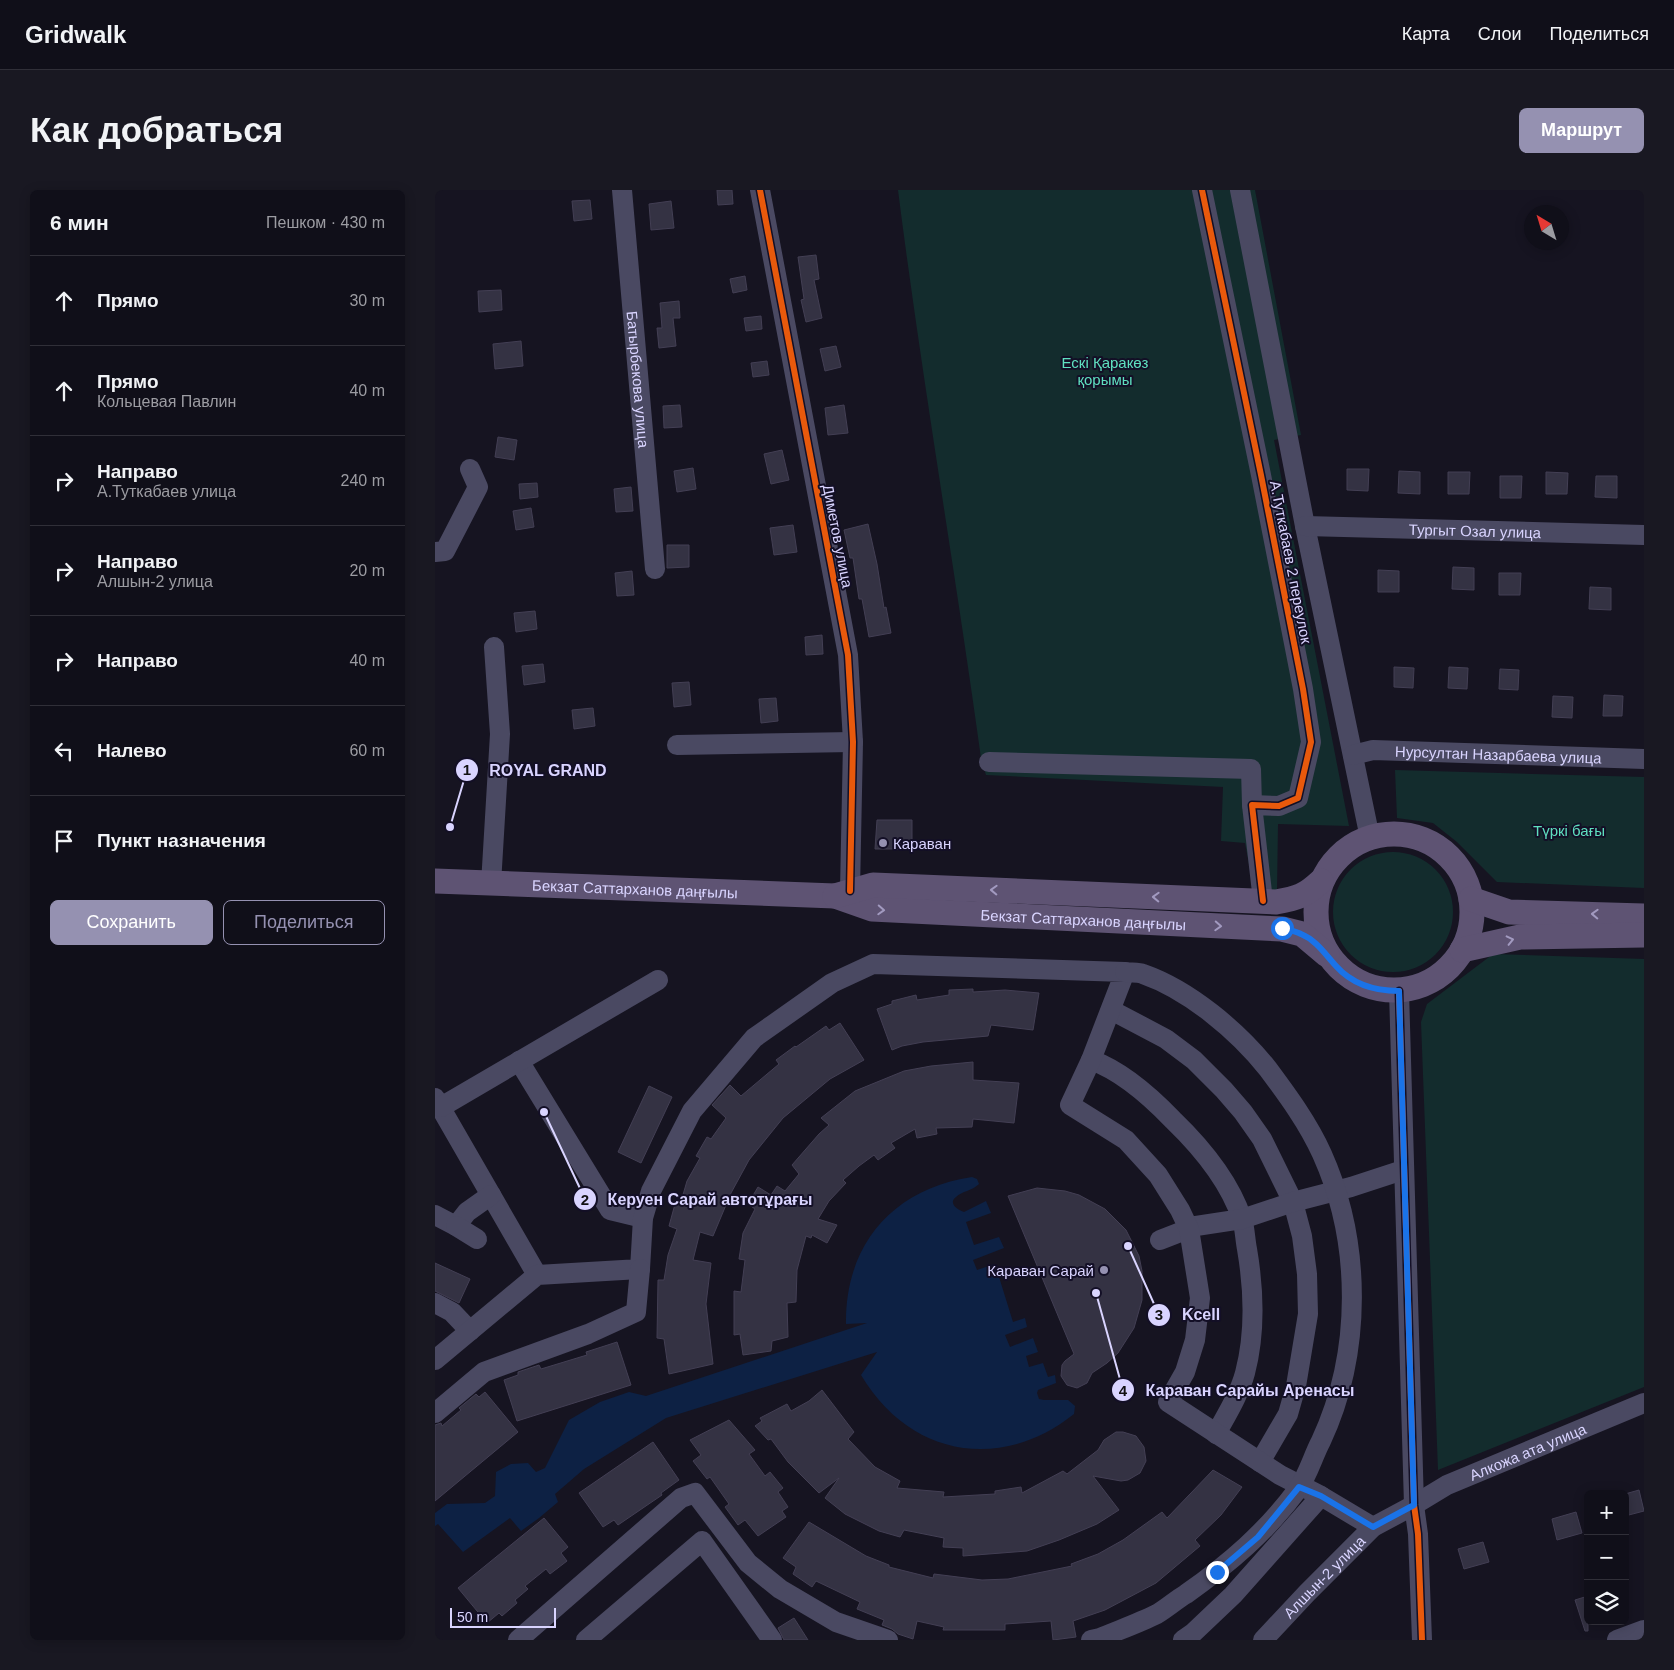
<!DOCTYPE html>
<html lang="ru">
<meta charset="utf-8">
<style>
body{margin:0;font-family:Arial,sans-serif;background:#191822;color:#f1f3f6}
.controls{position:absolute;right:15px;bottom:15px;display:grid;overflow:hidden;border-radius:8px;box-shadow:0 2px 12px #0003}
.controls button{width:45px;height:45px;display:grid;place-items:center;padding:0;border:0;border-bottom:1px solid #302f38;background:#100f19;color:#f1f3f6;font:25px sans-serif}
.compass{position:absolute;left:1089px;top:15px;width:45px;height:45px;border-radius:50%;background:#100f19;box-shadow:0 2px 12px #0003;rotate:322deg}
.scale{position:absolute;left:15px;bottom:12px;width:106px;box-sizing:border-box;padding-left:5px;border:2px solid #d9d4ff;border-top:0;font-size:14px;line-height:18px;white-space:nowrap;color:#d9d4ff;-webkit-text-stroke:4px #130f26;paint-order:stroke}
.stop{position:absolute;width:15px;height:15px;margin:-11px;border:4px solid #1a73e8;border-radius:50%;background:#fff}
.stop.end{background:#1a73e8;border-color:#fff;box-shadow:0 1px 5px #0008}
.list{margin:0;padding:0;list-style:none}
h2{display:flex;justify-content:space-between;align-items:center;height:65px;margin:0;padding:0 20px;font-size:21px}
h2 small{font-size:16px;font-weight:400;color:#9c9ca2}
.list li{display:grid;grid-template-columns:32px 1fr auto;gap:15px;align-items:center;box-sizing:border-box;height:90px;padding:0 20px;border-top:1px solid #302f38}
.list b{display:block;font-size:19px;white-space:nowrap}
.list p{margin:0;font-size:16px;white-space:nowrap;color:#9c9ca2}
.list em{font-size:16px;font-style:normal;color:#9c9ca2}
.actions{display:flex;gap:10px;padding:15px 20px}
.actions a{flex:1;padding:11px 0;border:1px solid #9591b1;border-radius:8px;text-align:center;font-size:18px;color:#9591b1}
.actions .main{background:#9591b1;color:#fff}
.icon{flex:none;width:28px;height:28px;fill:none;stroke:currentColor;stroke-width:2;stroke-linecap:round;stroke-linejoin:round}
.map{position:relative;flex:none;width:1209px;height:1450px;overflow:hidden;border-radius:8px}
header{display:flex;align-items:center;gap:30px;box-sizing:border-box;height:70px;padding:0 25px;background:#100f19;border-bottom:1px solid #302f38}
header strong{font-size:24px}
nav{display:flex;gap:28px;margin-inline-start:auto;font-size:18px}
.intro{display:flex;align-items:center;justify-content:space-between;box-sizing:border-box;height:120px;padding:0 30px}
h1{margin:0;font-size:35px}
.button{padding:12px 22px;border-radius:8px;background:#9591b1;color:#fff;font-size:18px;font-weight:700}
main{display:flex;gap:30px;padding:0 30px}
aside{flex:1;background:#100f19;border-radius:8px;box-shadow:0 2px 12px #0003}
.map>svg:first-child{display:block}
.green{fill:#132c2d}
.water{fill:#0d2144}
.building{fill:#343243;stroke:#433f54}
.lines{fill:none;stroke-linecap:round;stroke-linejoin:round}
.minor{stroke:#4a4962;stroke-width:20}
.major{stroke:#5e5373;stroke-width:25}
.cycleway-casing{stroke:#130f26;stroke-width:9}
.cycleway{stroke:#e8590c;stroke-width:6}
.oneway{stroke:#a29ac0}
.route{stroke:#1a73e8;stroke-width:6}
.poi-dot{fill:#9591b1;stroke:#130f26;stroke-width:2}
.labels{text-anchor:middle;dominant-baseline:central;stroke-width:4;stroke-linejoin:round;paint-order:stroke}
.park-label{font-size:15px;fill:#5fe0c0;stroke:#130f26}
.street-label{font-size:15px;fill:#d9d4ff;stroke:#130f26}
.poi-label{font-size:15px;fill:#d9d4ff;stroke:#130f26;text-anchor:start}
.leader{fill:none;stroke:#d9d4ff;stroke-width:2}
.callout-dot{fill:#d9d4ff;stroke:#130f26;stroke-width:2}
.mark-label{font-size:15px;text-anchor:middle;font-weight:bold;fill:#111}
.callout-label{font-size:16px;text-anchor:middle;font-weight:bold;fill:#d9d4ff;stroke:#130f26;stroke-width:4;stroke-linejoin:round;paint-order:stroke}
</style>
<header>
<strong>Gridwalk</strong>
<nav><a>Карта</a><a>Слои</a><a>Поделиться</a></nav>
</header>
<div class="intro"><h1>Как добраться</h1><a class="button">Маршрут</a></div>
<main>
<aside>
<h2>6 мин<small>Пешком · 430 m</small></h2>
<ul class="list">
<li><svg class="icon" aria-label="ahead" viewBox="0 0 24 24"><path d="M12 20V5M6 11l6-6 6 6"/></svg><div><b>Прямо</b></div><em>30 m</em></li>
<li><svg class="icon" aria-label="ahead" viewBox="0 0 24 24"><path d="M12 20V5M6 11l6-6 6 6"/></svg><div><b>Прямо</b><p>Кольцевая Павлин</p></div><em>40 m</em></li>
<li><svg class="icon" aria-label="right" viewBox="0 0 24 24"><path d="M7 20v-9h11M14 6l5 5-5 5"/></svg><div><b>Направо</b><p>А.Туткабаев улица</p></div><em>240 m</em></li>
<li><svg class="icon" aria-label="right" viewBox="0 0 24 24"><path d="M7 20v-9h11M14 6l5 5-5 5"/></svg><div><b>Направо</b><p>Алшын-2 улица</p></div><em>20 m</em></li>
<li><svg class="icon" aria-label="right" viewBox="0 0 24 24"><path d="M7 20v-9h11M14 6l5 5-5 5"/></svg><div><b>Направо</b></div><em>40 m</em></li>
<li><svg class="icon" aria-label="left" viewBox="0 0 24 24"><path d="M17 20v-9H6M10 6l-5 5 5 5"/></svg><div><b>Налево</b></div><em>60 m</em></li>
<li><svg class="icon" aria-label="arrive" viewBox="0 0 24 24"><path d="M6 21V4h12l-3 4 3 4H6"/></svg><div><b>Пункт назначения</b></div></li>
</ul>
<div class="actions"><a class="main">Сохранить</a><a>Поделиться</a></div>
</aside>
<div class="map">
<svg width="1209" height="1450" viewBox="0 0 1209 1450">
<rect width="100%" height="100%" fill="#161421"/>
<path class="green" d="M 463,0 L 820,0 L 866,245 L 839,250 L 914,636 L 843,634 L 842,701 L 819,701 L 810,653 L 786,651 L 788,597 L 551,585 L 546,568 C 520,379 487,190 463,0 Z
M 960,580 L 1209,587 L 1209,698 L 1062,692 L 1022,652 L 998,633 L 962,628 Z
M898 722a60 60 0 1 1 120 0a60 60 0 1 1-120 0Z
M 1058,764 L 1209,769 L 1209,1197 L 1003,1280 L 986,832 L 992,814 Z"/>
<path class="water" d="M 537,987 L 542,989 L 544,994 C 537,1001 527,1001 521,1007 C 513,1013 522,1020 529,1022 L 551,1011 L 556,1023 L 531,1032 L 539,1055 L 564,1047 L 569,1058 L 538,1070 L 542,1080 L 560,1074 L 578,1132 L 590,1128 L 592,1137 L 570,1145 L 575,1157 L 598,1148 L 603,1162 L 591,1166 L 594,1177 L 608,1173 L 613,1187 L 620,1185 L 621,1193 L 603,1200 L 602,1203 L 604,1209 L 609,1210 L 633,1210 L 640,1216 L 639,1224 C 565,1283 474,1266 426,1185 L 442,1162 L 231,1228 L 149,1279 L 120,1304 L 123,1312 L 104,1328 L 86,1341 L 75,1328 L 28,1362 L 3,1334 L 0,1336 L 0,1323 L 12,1314 L 50,1313 L 60,1306 L 61,1282 L 76,1274 L 93,1273 L 101,1282 L 110,1278 L 134,1230 L 165,1212 L 194,1202 L 211,1206 L 432,1133 L 411,1134 C 410,1054 458,999 537,987 Z"/>
<path class="building" d="M 282,0 L 297,0 L 298,14 L 283,15 Z
M 155,10 L 157,29 L 139,31 L 137,11 Z
M 236,11 L 239,38 L 216,40 L 214,14 Z
M 381,65 L 384,89 L 379,90 L 387,128 L 371,132 L 366,110 L 369,109 L 363,67 Z
M 310,86 L 312,100 L 298,103 L 295,89 Z
M 66,100 L 67,120 L 44,122 L 43,101 Z
M 244,111 L 245,128 L 238,128 L 241,156 L 224,158 L 222,138 L 227,138 L 225,113 Z
M 326,126 L 327,139 L 311,141 L 309,128 Z
M 86,151 L 88,176 L 60,179 L 58,154 Z
M 401,156 L 406,177 L 390,181 L 385,159 Z
M 332,171 L 334,185 L 318,187 L 316,173 Z
M 245,215 L 247,237 L 229,238 L 228,216 Z
M 409,215 L 413,243 L 393,245 L 390,218 Z
M 63,247 L 82,250 L 79,270 L 60,267 Z
M 347,260 L 354,290 L 336,294 L 329,264 Z
M 258,278 L 261,299 L 242,302 L 239,281 Z
M 912,279 L 934,279 L 933,301 L 912,300 Z
M 964,281 L 985,282 L 985,304 L 963,303 Z
M 1013,282 L 1035,282 L 1034,304 L 1013,304 Z
M 1111,282 L 1133,283 L 1132,304 L 1111,304 Z
M 1065,286 L 1087,286 L 1086,308 L 1065,308 Z
M 1161,286 L 1182,286 L 1182,308 L 1160,307 Z
M 102,293 L 103,307 L 85,309 L 84,294 Z
M 196,297 L 198,321 L 181,322 L 179,299 Z
M 96,318 L 99,337 L 81,340 L 78,321 Z
M 433,334 L 442,374 L 449,418 L 451,417 L 456,443 L 434,447 L 427,409 L 424,409 L 418,368 L 415,368 L 409,340 Z
M 358,335 L 362,362 L 339,365 L 335,338 Z
M 232,355 L 254,355 L 254,377 L 232,378 Z
M 1018,377 L 1039,378 L 1039,400 L 1017,399 Z
M 943,380 L 964,381 L 964,402 L 943,402 Z
M 197,381 L 199,405 L 182,406 L 180,383 Z
M 1064,383 L 1086,383 L 1085,405 L 1064,405 Z
M 1155,397 L 1176,398 L 1176,420 L 1154,419 Z
M 100,421 L 102,439 L 81,442 L 79,423 Z
M 387,445 L 388,464 L 371,465 L 370,447 Z
M 108,474 L 110,492 L 89,495 L 87,476 Z
M 959,477 L 979,478 L 978,498 L 959,497 Z
M 1014,477 L 1033,478 L 1032,499 L 1013,498 Z
M 1065,479 L 1084,480 L 1083,500 L 1064,499 Z
M 254,492 L 256,515 L 239,517 L 237,493 Z
M 1169,505 L 1188,506 L 1187,526 L 1168,526 Z
M 1118,506 L 1138,507 L 1137,528 L 1117,527 Z
M 341,508 L 343,531 L 326,533 L 324,509 Z
M 158,518 L 160,536 L 139,539 L 137,520 Z
M 442,630 L 477,630 L 477,659 L 440,659 Z
M 538,799 L 538,802 L 570,800 L 604,803 L 598,840 L 556,835 L 553,846 L 488,852 L 467,856 L 457,860 L 442,819 L 457,814 L 457,811 L 481,805 L 482,810 L 514,805 L 514,800 Z
M 405,833 L 429,870 L 395,889 L 348,928 L 314,970 L 296,1003 L 278,1046 L 265,1042 L 258,1070 L 276,1073 L 271,1114 L 278,1174 L 234,1184 L 229,1149 L 222,1148 L 223,1090 L 229,1090 L 233,1065 L 242,1039 L 234,1036 L 240,1014 L 245,1015 L 252,991 L 265,968 L 261,966 L 272,947 L 276,949 L 291,928 L 277,915 L 295,895 L 306,906 L 344,874 L 341,870 L 360,856 L 361,857 L 391,836 L 394,840 Z
M 538,872 L 538,890 L 584,893 L 579,933 L 538,929 L 537,937 L 501,938 L 502,944 L 482,948 L 480,939 L 456,953 L 460,958 L 443,970 L 439,965 L 424,976 L 408,990 L 411,993 L 394,1011 L 383,1029 L 402,1035 L 392,1053 L 377,1045 L 376,1048 L 371,1046 L 362,1080 L 361,1112 L 352,1113 L 353,1147 L 337,1151 L 336,1161 L 308,1165 L 305,1144 L 299,1145 L 299,1101 L 306,1102 L 310,1070 L 304,1069 L 308,1043 L 320,1019 L 313,1014 L 323,997 L 336,1005 L 342,996 L 350,1001 L 364,984 L 357,975 L 384,944 L 394,935 L 386,928 L 420,901 L 469,881 L 496,876 Z
M 214,896 L 237,907 L 206,973 L 183,962 Z
M 602,998 L 630,1001 L 644,1005 L 670,1019 L 691,1040 L 704,1066 L 707,1081 L 707,1110 L 699,1138 L 683,1163 L 672,1173 L 657,1183 L 652,1193 L 642,1198 L 632,1195 L 626,1186 L 627,1175 L 630,1171 L 639,1164 L 573,1006 Z
M 0,1073 L 35,1089 L 24,1113 L 0,1101 Z
M 182,1152 L 196,1195 L 82,1231 L 69,1190 L 83,1185 L 83,1182 L 104,1175 L 106,1179 L 152,1165 L 151,1162 Z
M 387,1200 L 419,1242 L 413,1249 L 440,1277 L 465,1291 L 462,1298 L 509,1302 L 508,1307 L 560,1304 L 560,1301 L 586,1297 L 587,1303 L 628,1281 L 632,1284 L 663,1260 L 669,1250 L 681,1242 L 688,1242 L 701,1246 L 709,1257 L 711,1271 L 705,1283 L 693,1290 L 686,1291 L 658,1286 L 684,1320 L 662,1334 L 624,1350 L 592,1361 L 528,1366 L 528,1358 L 508,1357 L 509,1348 L 469,1340 L 465,1347 L 444,1341 L 410,1324 L 390,1308 L 404,1288 L 384,1303 L 353,1272 L 336,1249 L 333,1250 L 320,1236 L 327,1231 L 325,1228 L 352,1214 L 356,1221 L 374,1211 Z
M 50,1202 L 83,1242 L 0,1311 L 0,1235 L 6,1233 L 7,1236 L 26,1220 L 24,1218 L 41,1204 L 44,1207 Z
M 294,1230 L 320,1260 L 314,1264 L 330,1286 L 335,1282 L 348,1298 L 343,1302 L 353,1317 L 347,1321 L 351,1327 L 323,1346 L 310,1330 L 303,1335 L 290,1317 L 294,1314 L 275,1287 L 272,1289 L 258,1271 L 266,1265 L 255,1250 Z
M 218,1252 L 244,1290 L 226,1303 L 227,1305 L 183,1335 L 179,1330 L 168,1337 L 144,1303 Z
M 778,1280 L 807,1297 L 786,1325 L 760,1350 L 765,1356 L 721,1393 L 670,1420 L 638,1431 L 641,1447 L 618,1450 L 616,1431 L 570,1434 L 570,1440 L 508,1440 L 509,1437 L 482,1431 L 478,1449 L 463,1444 L 457,1439 L 447,1435 L 449,1430 L 422,1419 L 425,1412 L 381,1391 L 377,1397 L 358,1384 L 361,1377 L 348,1368 L 374,1332 L 431,1366 L 454,1375 L 454,1377 L 498,1388 L 499,1384 L 547,1390 L 573,1389 L 637,1376 L 636,1374 L 663,1364 L 688,1350 L 727,1322 L 732,1328 Z
M 1204,1300 L 1209,1321 L 1190,1326 L 1190,1304 Z
M 1141,1322 L 1147,1343 L 1122,1350 L 1117,1329 Z
M 109,1328 L 133,1357 L 126,1363 L 132,1371 L 115,1384 L 111,1379 L 90,1396 L 93,1399 L 80,1410 L 82,1413 L 67,1426 L 64,1423 L 52,1433 L 23,1398 Z
M 1048,1352 L 1054,1372 L 1029,1379 L 1023,1359 Z
M 1153,1406 L 1153,1441 L 1150,1441 L 1140,1410 Z
M 359,1428 L 373,1450 L 349,1450 L 343,1438 Z"/>
<g class="lines">
<g class="minor">
<path id="s1" d="M 187,0 L 220,379"/>
<path d="M 325,0 L 413,465 L 418,552 L 415,701"/>
<path d="M 767,0 L 826,285 L 868,499 L 876,552 L 863,608 L 844,616 L 817,615 L 828,711"/>
<path d="M 805,0 L 870,336 L 935,648"/>
<path id="s2" d="M 870,336 L 1209,345"/>
<path d="M 0,362 L 10,361 L 43,297 L 35,279"/>
<path d="M 242,555 L 418,552"/>
<path id="s3" d="M 918,565 L 938,560 L 1209,569"/>
<path d="M 554,572 L 816,579 L 817,615"/>
<path d="M 56,694 L 65,544 L 59,457"/>
<path d="M 964,801 L 979,1315 L 983,1344 L 987,1450"/>
<path d="M 676,820 L 731,849 L 759,870 L 789,900 L 808,922 L 827,949 L 858,1012 L 867,1046 L 872,1084 L 873,1124 L 861,1196 L 853,1224 L 825,1272"/>
<path d="M 656,870 C 687,881 715,906 738,930 C 766,957 794,990 807,1029 C 810,1038 810,1049 812,1059 C 819,1100 821,1141 810,1183 C 804,1205 792,1224 781,1244"/>
<path d="M 84,871 L 175,1020 L 208,1028"/>
<path d="M 0,908 L 102,1085"/>
<path d="M 6,917 L 223,790"/>
<path d="M 0,1025 L 21,1036 L 32,1022 L 56,1005"/>
<path d="M 21,1036 L 42,1049"/>
<path d="M 725,1050 L 761,1036 L 807,1029 L 858,1012 L 916,997 L 968,980"/>
<path d="M 0,1113 L 17,1122 L 35,1141"/>
<path d="M 0,1170 L 102,1085 L 205,1079 L 208,1028 L 216,1001 L 257,921 L 319,848 L 397,793 L 438,774 L 690,782 L 656,870 L 635,915 L 691,950 L 723,985 L 745,1020 L 754,1039 L 765,1108 L 760,1150 L 750,1182 L 733,1212 L 845,1285 L 886,1306 L 938,1337"/>
<path d="M 0,1223 L 49,1182 L 153,1144 L 201,1122 L 205,1079"/>
<path d="M 83,1450 L 246,1308 L 260,1303 L 313,1373 L 345,1399 L 401,1432 L 453,1450"/>
<path d="M 151,1450 L 267,1351 L 337,1450"/>
<path d="M 656,1450 L 665,1448 C 684,1440 704,1433 722,1424 C 732,1418 741,1410 751,1404 C 795,1373 831,1342 863,1299 C 873,1285 878,1266 886,1251 C 927,1163 927,1053 887,964 C 873,933 853,906 833,879 C 803,841 754,800 708,784 C 703,782 696,783 690,782"/>
<path d="M 748,1450 L 758,1443 L 798,1405 L 886,1306"/>
<path id="s4" d="M 828,1450 L 872,1403 L 938,1337 L 979,1315 L 1012,1295 L 1209,1213"/>
<path d="M 1182,1450 L 1209,1440"/>
</g>
<g class="major">
<circle cx="959" cy="722" r="78"/>
<path id="s5" d="M 0,691 L 400,706 L 437,719 L 847,739 L 867,744 L 892,765"/>
<path d="M 400,706 L 438,695 L 841,712 C 863,708 870,706 886,691"/>
<path d="M 1036,709 L 1074,722 L 1209,726"/>
<path d="M 1027,760 L 1085,747 L 1209,745"/>
</g>
<g class="cycleway-casing">
<path id="cycleway" d="M 325,0 L 413,465 L 418,552 L 415,701
M 767,0 L 826,285 L 868,499 L 876,552 L 863,608 L 844,616 L 817,615 L 828,711
M 964,801 L 979,1315 L 983,1344 L 987,1450"/>
</g>
<use href="#cycleway" class="cycleway"/>
</g>
<defs><path id="oneway-chevron" d="M-2-3.5L2.5 0L-2 3.5" fill="none" stroke-width="1.6" stroke-linecap="round" stroke-linejoin="round" transform="scale(1.25)"/></defs>
<g class="oneway">
<use href="#oneway-chevron" transform="translate(559 700) rotate(-178)"/>
<use href="#oneway-chevron" transform="translate(721 707) rotate(-178)"/>
<use href="#oneway-chevron" transform="translate(446 720) rotate(3)"/>
<use href="#oneway-chevron" transform="translate(1160 724) rotate(-178)"/>
<use href="#oneway-chevron" transform="translate(783 736) rotate(3)"/>
<use href="#oneway-chevron" transform="translate(1075 750) rotate(-13)"/>
</g>
<g class="lines">
<path class="route" d="M 782,1382 L 823,1347 L 864,1297 L 886,1306 L 938,1337 L 979,1315 L 964,801 C 940,801 917,794 901,776 C 890,764 881,750 866,744 C 860,741 853,740 847,738"/>
</g>
<g class="poi-dot">
<circle cx="448" cy="653" r="5"/>
<circle cx="669" cy="1080" r="5"/>
</g>
<g class="labels">
<g class="park-label">
<text x="670" y="172">Ескі Қаракөз<tspan x="670" dy="17">қорымы</tspan></text>
<text x="1134" y="640">Түркі бағы</text>
</g>
<g class="street-label">
<text stroke="none"><textPath href="#s1" startOffset="190">Батырбекова улица</textPath></text>
<text stroke="none"><textPath href="#s2" startOffset="170">Тургыт Озал улица</textPath></text>
<text transform="translate(403 346) rotate(79)">Диметов улица</text>
<text transform="translate(856 372) rotate(79)">А.Туткабаев 2 переулок</text>
<text stroke="none"><textPath href="#s3" startOffset="146">Нурсултан Назарбаева улица</textPath></text>
<text stroke="none"><textPath href="#s5" startOffset="200">Бекзат Саттарханов даңғылы</textPath></text>
<text stroke="none"><textPath href="#s5" startOffset="651">Бекзат Саттарханов даңғылы</textPath></text>
<text stroke="none"><textPath href="#s4" startOffset="330">Алкожа ата улица</textPath></text>
<text stroke="none"><textPath href="#s4" startOffset="88">Алшын-2 улица</textPath></text>
</g>
<g class="poi-label">
<text x="458" y="653">Караван</text>
<text x="659" y="1080" text-anchor="end">Караван Сарай</text>
</g>
</g>
<path class="leader" d="M15 637L32 580M109 922L150 1009M693 1056L724 1125M661 1103L688 1200"/>
<g class="callout-dot">
<circle cx="15" cy="637" r="5"/>
<circle cx="109" cy="922" r="5"/>
<circle cx="693" cy="1056" r="5"/>
<circle cx="661" cy="1103" r="5"/>
<circle cx="32" cy="580" r="12"/>
<circle cx="150" cy="1009" r="12"/>
<circle cx="724" cy="1125" r="12"/>
<circle cx="688" cy="1200" r="12"/>
</g>
<g class="mark-label">
<text x="32" y="585">1</text>
<text x="150" y="1015">2</text>
<text x="724" y="1130">3</text>
<text x="688" y="1206">4</text>
</g>
<g class="callout-label">
<text x="113" y="586">ROYAL GRAND</text>
<text x="275" y="1015">Керуен Сарай автотұрағы</text>
<text x="766" y="1130">Kcell</text>
<text x="815" y="1206">Караван Сарайы Аренасы</text>
</g>
</svg>
<div class="controls">
<button>+</button>
<button>−</button>
<button><svg class="icon" aria-label="layers" viewBox="0 0 24 24"><path d="M12 4l9 5-9 5-9-5zM3 14l9 5 9-5"/></svg></button>
</div>
<svg class="compass" viewBox="-18 -18 36 36"><path d="M0-13l5 13h-10z" fill="#e53935"/><path d="M0 13l5-13h-10z" fill="#9c9ca2"/></svg>
<div class="scale">50 m</div>
<div class="stop" style="left:847px;top:738px"></div>
<div class="stop end" style="left:782px;top:1382px"></div>
</div>
</main>
